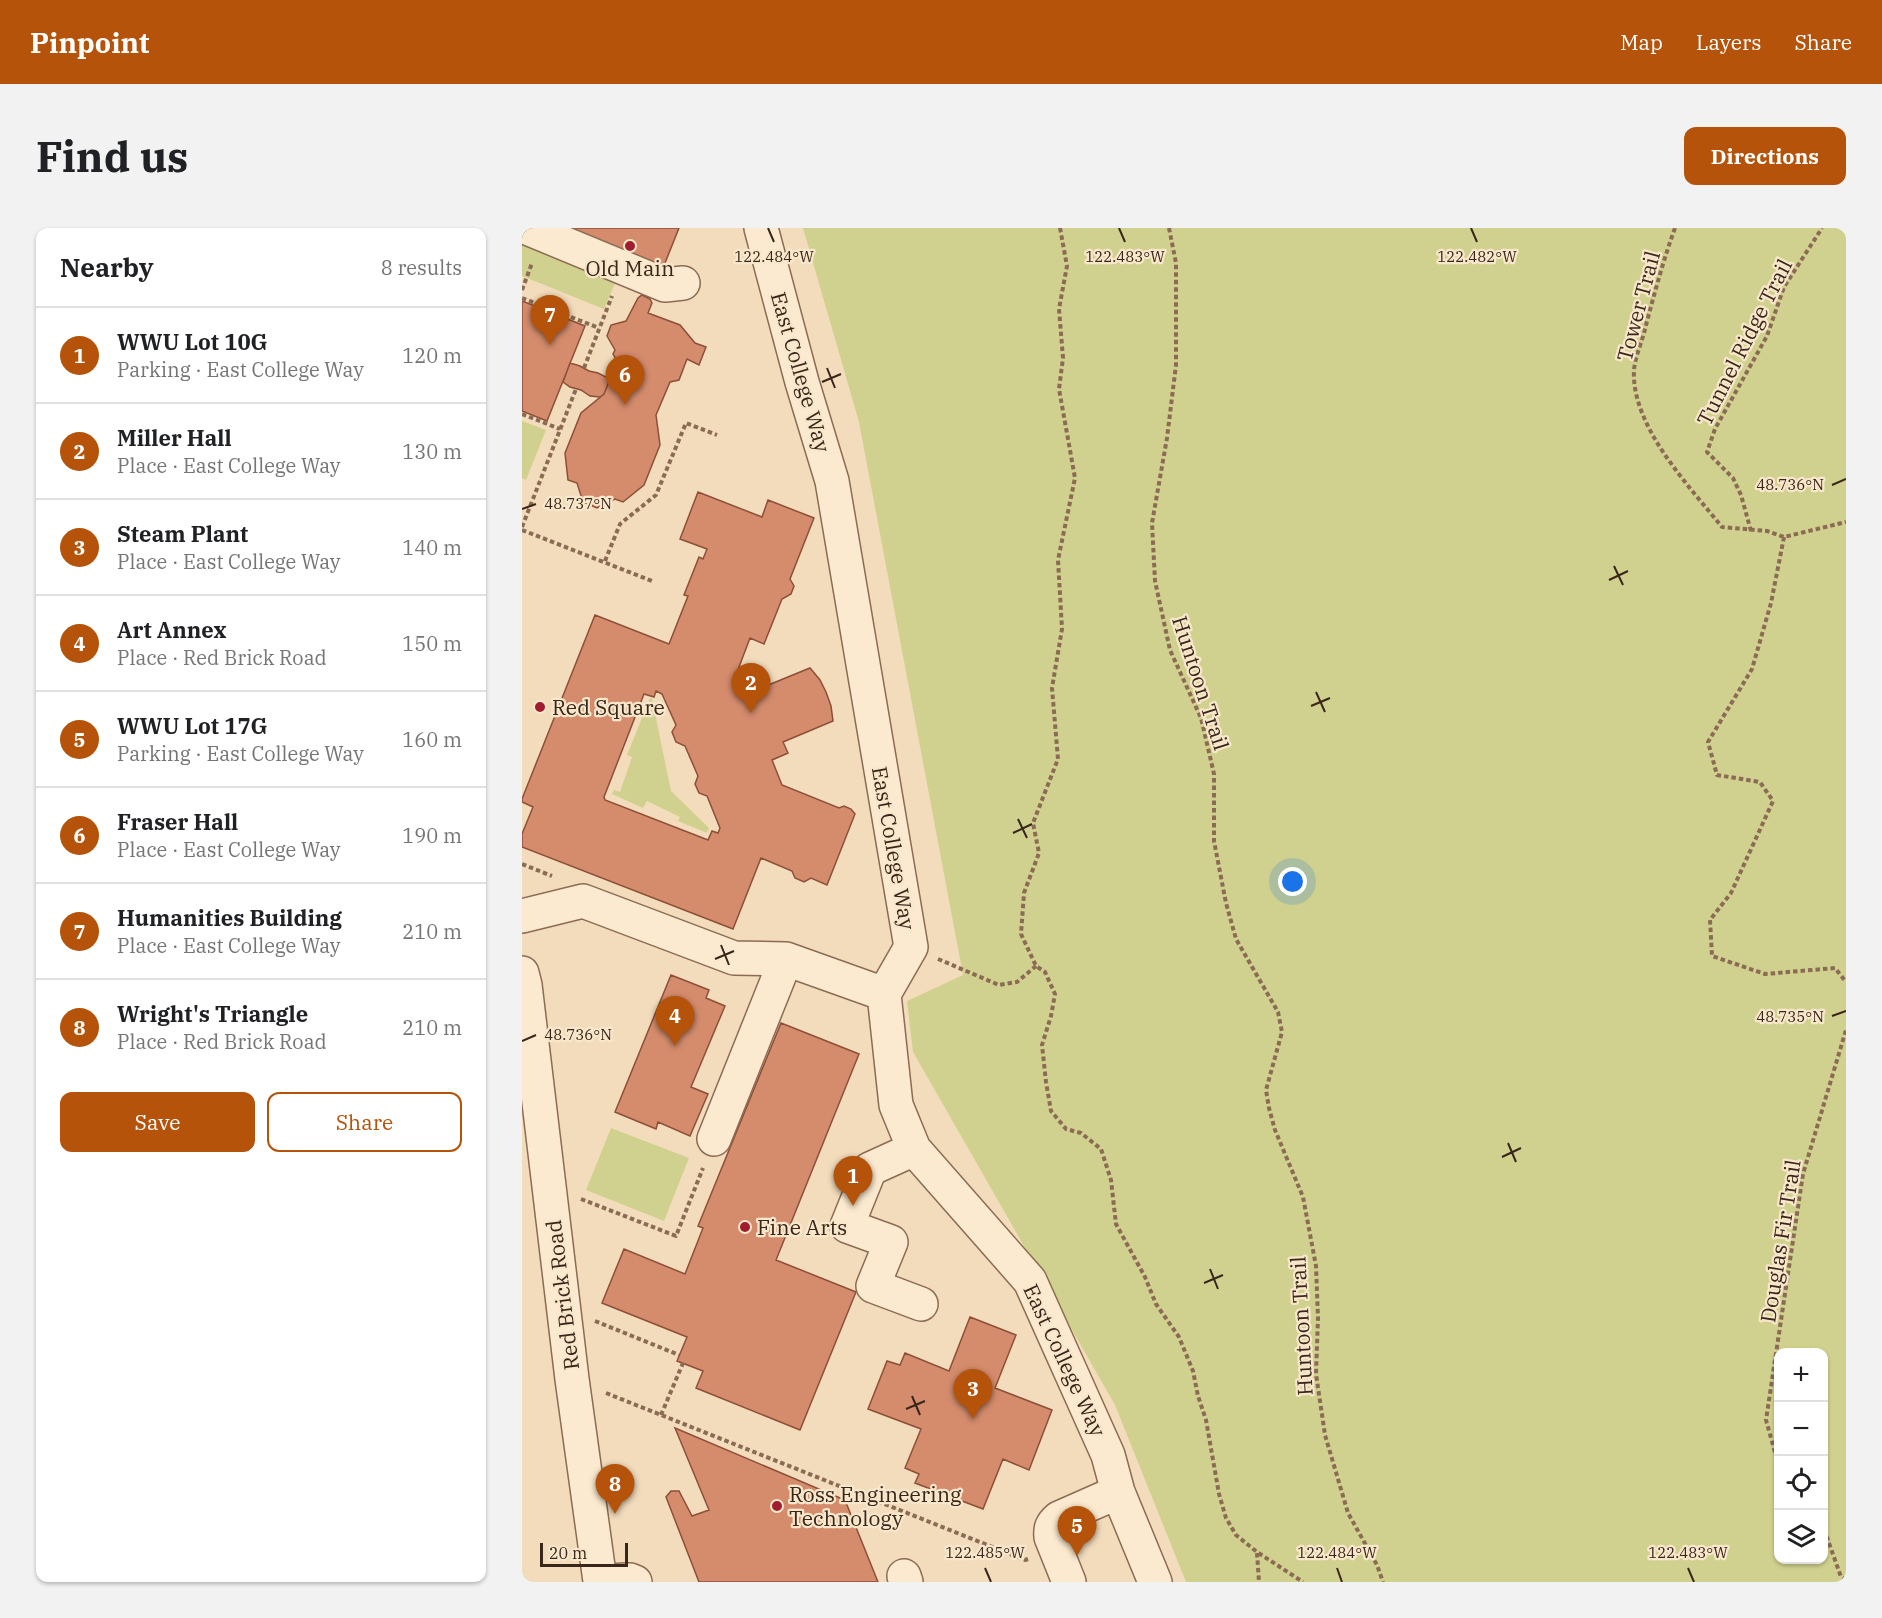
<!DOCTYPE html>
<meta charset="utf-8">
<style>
body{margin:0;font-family:"IBM Plex Serif",serif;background:#f2f2f2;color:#202124}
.controls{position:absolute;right:18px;bottom:18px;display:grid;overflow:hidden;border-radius:12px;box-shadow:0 2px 4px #0004}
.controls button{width:54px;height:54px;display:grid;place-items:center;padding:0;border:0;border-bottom:2px solid #e0e0e0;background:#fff;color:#202124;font:30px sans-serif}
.scale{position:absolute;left:18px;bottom:15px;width:88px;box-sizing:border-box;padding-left:6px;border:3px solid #39261a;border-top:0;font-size:16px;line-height:21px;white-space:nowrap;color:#39261a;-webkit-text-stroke:4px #f9e7cc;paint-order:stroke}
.you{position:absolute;left:771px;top:654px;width:21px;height:21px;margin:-15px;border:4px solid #fff;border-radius:50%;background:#1a73e8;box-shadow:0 0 0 9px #1a73e833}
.badge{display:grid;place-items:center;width:39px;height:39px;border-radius:50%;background:#b45309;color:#fff;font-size:20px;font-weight:700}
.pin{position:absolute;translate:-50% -50px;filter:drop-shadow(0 2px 3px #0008)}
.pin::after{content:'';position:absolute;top:32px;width:21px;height:18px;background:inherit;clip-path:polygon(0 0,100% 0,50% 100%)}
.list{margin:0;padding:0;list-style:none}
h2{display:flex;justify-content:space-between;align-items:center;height:78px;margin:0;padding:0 24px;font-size:26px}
h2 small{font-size:20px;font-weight:400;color:#757577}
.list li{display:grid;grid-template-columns:39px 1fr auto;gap:18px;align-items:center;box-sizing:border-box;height:96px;padding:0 24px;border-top:2px solid #e0e0e0}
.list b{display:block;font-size:22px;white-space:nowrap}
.list p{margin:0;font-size:20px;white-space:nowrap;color:#757577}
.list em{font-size:20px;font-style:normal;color:#757577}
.actions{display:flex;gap:12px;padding:18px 24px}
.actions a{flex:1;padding:14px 0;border:2px solid #b45309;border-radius:12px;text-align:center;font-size:21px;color:#b45309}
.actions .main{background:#b45309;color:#fff}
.icon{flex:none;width:33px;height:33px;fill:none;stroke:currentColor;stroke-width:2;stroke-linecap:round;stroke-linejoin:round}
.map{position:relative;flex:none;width:1324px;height:1354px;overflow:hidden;border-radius:12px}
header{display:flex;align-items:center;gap:36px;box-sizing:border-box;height:84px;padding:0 30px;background:#b45309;color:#fff}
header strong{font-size:28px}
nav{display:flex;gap:33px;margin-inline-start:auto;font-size:21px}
.intro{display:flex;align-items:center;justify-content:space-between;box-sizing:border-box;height:144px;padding:0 36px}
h1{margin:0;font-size:42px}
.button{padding:15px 27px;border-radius:12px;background:#b45309;color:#fff;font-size:21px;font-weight:700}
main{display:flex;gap:36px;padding:0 36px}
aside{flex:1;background:#fff;border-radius:12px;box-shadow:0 2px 4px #0004}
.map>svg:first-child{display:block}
.green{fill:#d1d18f;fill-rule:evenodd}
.building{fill:#d58c6d;stroke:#8d4f37;stroke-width:1.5;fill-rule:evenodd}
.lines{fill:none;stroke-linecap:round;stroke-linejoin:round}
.minor-casing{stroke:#8c6b54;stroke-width:36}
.path{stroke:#8c6b54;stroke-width:4;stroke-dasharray:4.5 3;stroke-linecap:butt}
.minor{stroke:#fcead0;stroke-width:33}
.ticks{fill:none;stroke:#39261a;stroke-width:2}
.poi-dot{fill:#a11d2d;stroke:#f9e7cc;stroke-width:2}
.labels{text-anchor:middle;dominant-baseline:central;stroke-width:4.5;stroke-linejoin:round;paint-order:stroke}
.poi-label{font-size:21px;fill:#39261a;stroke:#f9e7cc;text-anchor:start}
.street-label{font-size:21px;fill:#39261a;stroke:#f9e7cc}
.ticks-label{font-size:15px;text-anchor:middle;fill:#39261a;stroke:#f9e7cc;stroke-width:4.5;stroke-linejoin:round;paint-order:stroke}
</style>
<header>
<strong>Pinpoint</strong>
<nav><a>Map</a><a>Layers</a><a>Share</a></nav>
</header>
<div class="intro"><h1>Find us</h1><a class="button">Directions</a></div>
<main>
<aside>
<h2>Nearby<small>8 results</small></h2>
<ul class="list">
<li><span class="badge">1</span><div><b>WWU Lot 10G</b><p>Parking · East College Way</p></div><em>120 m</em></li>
<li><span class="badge">2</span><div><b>Miller Hall</b><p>Place · East College Way</p></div><em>130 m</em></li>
<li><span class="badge">3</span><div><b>Steam Plant</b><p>Place · East College Way</p></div><em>140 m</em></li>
<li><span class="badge">4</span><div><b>Art Annex</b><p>Place · Red Brick Road</p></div><em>150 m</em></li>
<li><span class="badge">5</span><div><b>WWU Lot 17G</b><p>Parking · East College Way</p></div><em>160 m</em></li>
<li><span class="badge">6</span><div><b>Fraser Hall</b><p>Place · East College Way</p></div><em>190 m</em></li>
<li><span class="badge">7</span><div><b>Humanities Building</b><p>Place · East College Way</p></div><em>210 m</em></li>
<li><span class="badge">8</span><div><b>Wright's Triangle</b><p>Place · Red Brick Road</p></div><em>210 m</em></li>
</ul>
<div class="actions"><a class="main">Save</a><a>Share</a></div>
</aside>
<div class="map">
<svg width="1324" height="1354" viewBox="0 0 1324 1354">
<rect width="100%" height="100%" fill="#f2dcbc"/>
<path class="green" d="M 0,0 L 103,32 L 82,81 L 0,48 Z
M 281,0 L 1324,0 L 1324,1354 L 664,1354 L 593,1177 L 391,824 L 385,773 L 441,747 L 337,194 ZM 1256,1124 L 1302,1124 L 1302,1332 L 1256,1332 Z
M 0,193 L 24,202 L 4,252 L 0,250 Z
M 128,470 L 130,471 L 149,563 L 187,600 L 185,605 L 156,593 L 158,589 L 125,573 L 121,580 L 90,566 L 92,562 L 98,564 L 110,529 L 105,527 Z
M 89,900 L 167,930 L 142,993 L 64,962 Z"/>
<path class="building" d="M 46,0 L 157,0 L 139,45 Z
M 120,67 L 128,71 L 130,75 L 126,85 L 158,97 L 173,115 L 184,119 L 177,137 L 165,131 L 157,152 L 148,154 L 134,187 L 138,217 L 122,257 L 101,274 L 93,271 L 75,280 L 61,274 L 55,255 L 46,252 L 43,225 L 59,185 L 82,166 L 95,133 L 91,126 L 93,122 L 85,108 L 89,97 L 104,93 L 116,70 Z
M 0,73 L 63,98 L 25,193 L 0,183 Z
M 48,135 L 58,138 L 67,143 L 76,145 L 88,151 L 82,166 L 78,169 L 68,168 L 59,162 L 48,159 L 41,154 Z
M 176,264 L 240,289 L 246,272 L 292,290 L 268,351 L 272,358 L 269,366 L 260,371 L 242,416 L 228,410 L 214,447 L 218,457 L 235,450 L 239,460 L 288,440 L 298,452 L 304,464 L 309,478 L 311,493 L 261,514 L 266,525 L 250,532 L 260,557 L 317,580 L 322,578 L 329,581 L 333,586 L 305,657 L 289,650 L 282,654 L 273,650 L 270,643 L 239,630 L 211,701 L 0,619 L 0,606 L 11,579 L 0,574 L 0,571 L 73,387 L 147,416 L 166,368 L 162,367 L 177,329 L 181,331 L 185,321 L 158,311 ZM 134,463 L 140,466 L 154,497 L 150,504 L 154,514 L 163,518 L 176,548 L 173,556 L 177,565 L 185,568 L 198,600 L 196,605 L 190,603 L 186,612 L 83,572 L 82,569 L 122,466 L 132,469 Z
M 149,747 L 187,762 L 184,770 L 203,778 L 169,859 L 186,866 L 168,908 L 136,894 L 134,901 L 93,884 Z
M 259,795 L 337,826 L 254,1032 L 334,1064 L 278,1202 L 174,1160 L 181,1143 L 155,1133 L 165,1109 L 80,1075 L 102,1021 L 163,1046 L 181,1000 L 176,998 Z
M 448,1089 L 494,1107 L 473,1160 L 530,1182 L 507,1242 L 481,1231 L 461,1281 L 393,1255 L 397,1246 L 383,1240 L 399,1201 L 346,1181 L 365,1133 L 378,1137 L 383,1125 L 427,1143 Z
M 153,1200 L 323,1272 L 356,1354 L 177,1354 L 144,1269 L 149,1263 L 157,1263 L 170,1288 L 187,1282 Z"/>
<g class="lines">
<g class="minor-casing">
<path id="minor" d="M 5,0 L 143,57 L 161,55
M 239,0 L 280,154 L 310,253 L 389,719 L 362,766 L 374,877 L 392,921 L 508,1053 L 586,1227 L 596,1264 L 633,1354
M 0,688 L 61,673 L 212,730 L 264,731 L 362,766
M 0,745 L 3,757 L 50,1151 L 78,1353 L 108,1352 L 113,1354
M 192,911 L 264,731
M 392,921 L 348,941 L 325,998 L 369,1014 L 351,1058 L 399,1076
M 382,1348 L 384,1354
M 547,1354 L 529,1309 C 528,1300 530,1296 537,1290 L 596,1264"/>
</g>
<path class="path" d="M 538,0 L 545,38 L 537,81 L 541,130 L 537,161 L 553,250 L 536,332 L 540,401 L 530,460 L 536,531 L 511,595 L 517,625 L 502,665 L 499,706 L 514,738 L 523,744 L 533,766 L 529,788 L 520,817 L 524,854 L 529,883 L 544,901 L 559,905 L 579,921 L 589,952 L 594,996 L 623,1049 L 634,1076 L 657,1109 L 671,1143 L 676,1168 L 684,1192 L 697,1266 L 704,1290 L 714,1307 L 735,1324 L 781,1354
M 647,0 L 654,35 L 654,137 L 645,210 L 630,295 L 633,353 L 648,422 L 679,490 L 692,546 L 692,613 L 704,675 L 714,711 L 756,784 L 760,804 L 744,862 L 747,880 L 753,902 L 781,969 L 794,1038 L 796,1090 L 794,1146 L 803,1207 L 826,1285 L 855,1337 L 861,1354
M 1153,0 C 1141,33 1132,67 1123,101 C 1120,114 1113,129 1112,142 C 1109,198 1167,258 1200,299 L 1245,303 L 1262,309 L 1324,294
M 0,62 L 10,35
M 0,70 L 77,100
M 62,140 L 90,68
M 0,186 L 38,201
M 0,299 L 54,161
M 0,302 L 130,353
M 1229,303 L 1219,267 L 1211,250 L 1185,224 L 1193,201 L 1245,108 L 1262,59 L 1300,0
M 1262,309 L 1249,375 L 1230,441 L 1186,514 L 1195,547 L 1238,554 L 1251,573 L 1209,665 L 1188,692 L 1190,728 L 1243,746 L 1313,740 L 1324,754
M 83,333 L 98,296 L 134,267 L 164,195 L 195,207
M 0,636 L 30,648
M 416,731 L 477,757 L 495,754 L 514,738
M 59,971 L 154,1008 L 181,940
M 73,1093 L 157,1127
M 84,1165 L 503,1332 L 506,1331
M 139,1187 L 161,1135
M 1256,1231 L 1254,1228 L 1244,1192 L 1281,946 L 1324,802
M 1302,1301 L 1319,1349 L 1324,1352
M 735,1325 L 737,1354"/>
<use href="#minor" class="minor"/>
</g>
<path class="ticks" d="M 246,0 L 252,14M 597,0 L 603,14M 949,0 L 955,14M 305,140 L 313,160M 300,154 L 319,146M 1310,257 L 1324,251M 0,281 L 14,276M 1092,338 L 1101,357M 1087,352 L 1106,343M 794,464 L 803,484M 789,478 L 808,470M 496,591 L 505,610M 491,605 L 510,596M 199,717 L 207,737M 193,731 L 212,723M 1310,788 L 1324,783M 0,813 L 14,807M 986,915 L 994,934M 980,929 L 999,920M 688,1041 L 696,1061M 682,1055 L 701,1047M 390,1168 L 398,1187M 384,1181 L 403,1173M 463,1340 L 469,1354M 815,1340 L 820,1354M 1166,1340 L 1172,1354"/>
<g class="poi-dot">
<circle cx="108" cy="18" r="6"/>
<circle cx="18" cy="479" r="6"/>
<circle cx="223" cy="999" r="6"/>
<circle cx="255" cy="1278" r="6"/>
</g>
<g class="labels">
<g class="poi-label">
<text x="108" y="40" text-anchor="middle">Old Main</text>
<text x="30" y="479">Red Square</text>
<text x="235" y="999">Fine Arts</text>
<text x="267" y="1266">Ross Engineering<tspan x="267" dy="24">Technology</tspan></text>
</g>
<g class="street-label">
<text transform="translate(1116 78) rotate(-75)">Tower Trail</text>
<text transform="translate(1222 114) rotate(-63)">Tunnel Ridge Trail</text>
<text transform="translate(279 144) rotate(74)">East College Way</text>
<text transform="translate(679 455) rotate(72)">Huntoon Trail</text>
<text transform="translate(372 620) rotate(80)">East College Way</text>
<text transform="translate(1258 1013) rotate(-81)">Douglas Fir Trail</text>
<text transform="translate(40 1067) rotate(-97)">Red Brick Road</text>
<text transform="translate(779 1098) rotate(-93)">Huntoon Trail</text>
<text transform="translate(543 1132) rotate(65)">East College Way</text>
</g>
</g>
<g class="ticks-label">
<text x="252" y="34">122.484°W</text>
<text x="603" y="34">122.483°W</text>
<text x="955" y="34">122.482°W</text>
<text x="1268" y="262">48.736°N</text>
<text x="56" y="281">48.737°N</text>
<text x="1268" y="794">48.735°N</text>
<text x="56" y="812">48.736°N</text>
<text x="463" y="1330">122.485°W</text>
<text x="815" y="1330">122.484°W</text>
<text x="1166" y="1330">122.483°W</text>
</g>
</svg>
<div class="controls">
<button>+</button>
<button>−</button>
<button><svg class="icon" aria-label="locate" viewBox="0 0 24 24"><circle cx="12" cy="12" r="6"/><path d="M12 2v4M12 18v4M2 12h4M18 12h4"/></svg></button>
<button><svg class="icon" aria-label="layers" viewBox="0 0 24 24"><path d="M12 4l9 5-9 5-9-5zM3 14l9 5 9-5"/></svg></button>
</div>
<div class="scale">20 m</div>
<div class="you"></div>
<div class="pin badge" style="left:331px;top:978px">1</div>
<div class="pin badge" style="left:229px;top:485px">2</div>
<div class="pin badge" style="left:451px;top:1191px">3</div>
<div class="pin badge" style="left:153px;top:818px">4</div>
<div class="pin badge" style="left:555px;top:1328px">5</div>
<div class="pin badge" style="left:103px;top:177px">6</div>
<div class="pin badge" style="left:28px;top:117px">7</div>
<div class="pin badge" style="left:93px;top:1286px">8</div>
</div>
</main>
